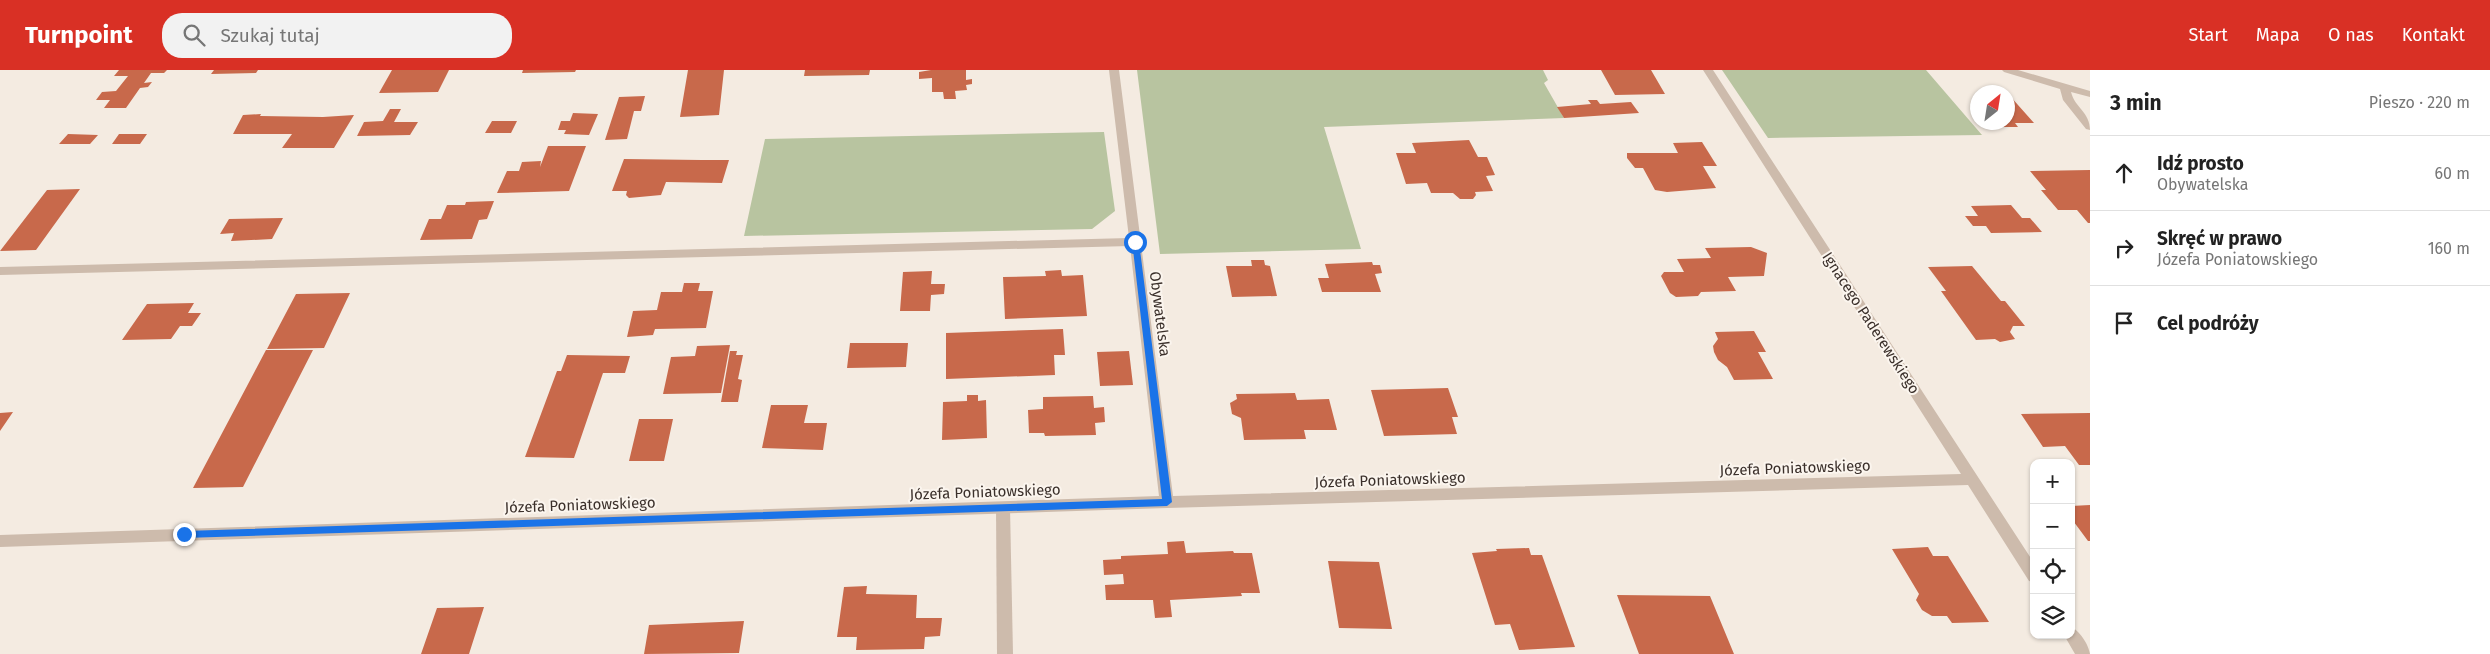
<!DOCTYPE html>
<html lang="pl">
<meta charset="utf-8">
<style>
body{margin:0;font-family:"Fira Sans",sans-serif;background:#f2f2f2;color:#222}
.controls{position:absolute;right:15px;bottom:15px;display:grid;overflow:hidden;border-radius:10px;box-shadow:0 1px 4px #0004}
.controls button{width:45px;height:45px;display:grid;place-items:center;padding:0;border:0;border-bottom:1px solid #e0e0e0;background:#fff;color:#222;font:25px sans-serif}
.compass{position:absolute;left:1970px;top:15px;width:45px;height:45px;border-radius:50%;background:#fff;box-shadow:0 1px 4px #0004;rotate:30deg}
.stop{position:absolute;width:15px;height:15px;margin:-11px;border:4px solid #1a73e8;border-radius:50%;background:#fff}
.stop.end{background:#1a73e8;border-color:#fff;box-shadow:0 1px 5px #0008}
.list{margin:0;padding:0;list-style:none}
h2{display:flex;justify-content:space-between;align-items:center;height:65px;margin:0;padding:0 20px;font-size:21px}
h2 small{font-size:16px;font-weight:400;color:#767676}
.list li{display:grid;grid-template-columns:32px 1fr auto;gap:15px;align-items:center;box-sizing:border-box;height:75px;padding:0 20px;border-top:1px solid #e0e0e0}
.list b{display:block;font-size:19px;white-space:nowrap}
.list p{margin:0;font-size:16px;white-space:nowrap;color:#767676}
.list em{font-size:16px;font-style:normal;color:#767676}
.icon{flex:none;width:28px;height:28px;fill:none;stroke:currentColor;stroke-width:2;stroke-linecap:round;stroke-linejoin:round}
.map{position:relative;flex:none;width:2090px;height:584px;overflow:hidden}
header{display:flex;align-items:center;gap:30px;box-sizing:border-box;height:70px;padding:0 25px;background:#d93025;color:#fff}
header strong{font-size:24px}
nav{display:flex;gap:28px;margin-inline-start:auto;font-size:18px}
.search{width:350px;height:45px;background:#f2f2f2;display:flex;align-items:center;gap:12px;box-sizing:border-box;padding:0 18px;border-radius:20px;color:#767676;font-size:19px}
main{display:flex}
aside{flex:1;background:#fff}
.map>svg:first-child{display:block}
.green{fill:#b8c4a0}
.building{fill:#c8694b}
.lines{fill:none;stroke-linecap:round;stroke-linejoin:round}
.service{fill:#cdbbac;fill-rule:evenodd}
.minor{fill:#cdbbac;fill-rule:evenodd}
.route{fill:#1a73e8}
.labels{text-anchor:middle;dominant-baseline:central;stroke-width:4;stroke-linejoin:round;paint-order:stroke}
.street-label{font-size:15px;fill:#3b302b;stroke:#fbf5ee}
</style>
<header>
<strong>Turnpoint</strong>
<div class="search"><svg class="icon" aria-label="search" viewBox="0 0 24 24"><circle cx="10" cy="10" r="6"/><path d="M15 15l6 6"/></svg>Szukaj tutaj</div>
<nav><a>Start</a><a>Mapa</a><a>O nas</a><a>Kontakt</a></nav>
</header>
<main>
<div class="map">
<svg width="2090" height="584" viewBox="0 0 2090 584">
<rect width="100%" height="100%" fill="#f4ebe1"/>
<path class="green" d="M 1137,0 L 1543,0 L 1548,10 L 1544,13 L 1564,48 L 1324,57 L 1361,179 L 1160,184 Z
M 1722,0 L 1926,0 L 1982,65 L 1768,68 Z
M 1104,62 L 1115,141 L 1092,159 L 744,166 L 765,69 Z"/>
<path class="building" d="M 119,0 L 167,0 L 164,3 L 151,3 L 144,13 L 152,12 L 148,17 L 140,18 L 126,38 L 104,38 L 110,30 L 96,30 L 102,22 L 116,21 L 128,6 L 114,6 Z
M 214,0 L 258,0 L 256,3 L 211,4 Z
M 392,0 L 449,0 L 438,22 L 379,23 Z
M 523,0 L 576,0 L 575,2 L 522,3 Z
M 688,0 L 724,0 L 719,45 L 680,47 Z
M 805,0 L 870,0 L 869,5 L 804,6 Z
M 931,0 L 966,0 L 966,10 L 972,9 L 972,14 L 966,15 L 967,20 L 955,21 L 956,29 L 944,29 L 943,22 L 932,22 L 932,8 L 919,9 L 919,2 Z
M 1601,0 L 1651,0 L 1665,24 L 1615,25 Z
M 645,26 L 641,41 L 634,41 L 627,69 L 605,70 L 619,27 Z
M 2010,26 L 2034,53 L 2015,53 L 2018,57 L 1996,57 L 1992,52 L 2008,52 L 2008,27 Z
M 1588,30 L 1597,30 L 1600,34 L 1631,32 L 1639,43 L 1564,48 L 1557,37 L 1591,34 Z
M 390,39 L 401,39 L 394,52 L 418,52 L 410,65 L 357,66 L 364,52 L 383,51 Z
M 573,43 L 598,44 L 589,65 L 564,64 L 566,60 L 558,60 L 561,51 L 570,51 Z
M 261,44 L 260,46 L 323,47 L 354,45 L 334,78 L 282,78 L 292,64 L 233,64 L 243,45 Z
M 492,51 L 517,51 L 511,63 L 485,63 Z
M 68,64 L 98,65 L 90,74 L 59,74 Z
M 119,64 L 147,64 L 140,74 L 112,74 Z
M 1469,70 L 1478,87 L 1487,87 L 1495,105 L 1486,106 L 1493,121 L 1475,122 L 1476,125 L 1473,129 L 1460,129 L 1453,123 L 1431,123 L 1427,113 L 1406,114 L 1396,83 L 1416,83 L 1412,73 Z
M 1702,72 L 1717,96 L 1703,96 L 1716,118 L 1667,122 L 1655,120 L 1643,98 L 1635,98 L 1627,88 L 1627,83 L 1678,83 L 1673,73 Z
M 548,76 L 586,76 L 569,121 L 497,123 L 507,101 L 519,101 L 522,92 L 541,91 L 540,97 Z
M 624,89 L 701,90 L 729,90 L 722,113 L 666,112 L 661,125 L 629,128 L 626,125 L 627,121 L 612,121 Z
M 2090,100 L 2090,153 L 2088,153 L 2077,140 L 2058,140 L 2041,120 L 2046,120 L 2030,101 Z
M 80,119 L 36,180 L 0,181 L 47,120 Z
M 494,131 L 487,149 L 479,150 L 472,169 L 420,170 L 429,149 L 441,149 L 447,135 L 465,135 L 466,132 Z
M 2011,135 L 2022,148 L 2030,148 L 2042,162 L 1991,163 L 1986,156 L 1973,156 L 1965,146 L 1978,146 L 1971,136 Z
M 283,148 L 272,169 L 231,171 L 234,163 L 220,164 L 229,149 Z
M 1751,177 L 1767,183 L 1764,206 L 1728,207 L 1736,221 L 1701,222 L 1698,226 L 1676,227 L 1670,223 L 1661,206 L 1664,202 L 1684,202 L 1677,189 L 1711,188 L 1705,178 Z
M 1251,190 L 1264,190 L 1265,195 L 1270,196 L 1277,226 L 1232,227 L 1226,196 L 1252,196 Z
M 1372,192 L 1373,195 L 1380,195 L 1382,203 L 1375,204 L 1381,222 L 1322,222 L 1318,208 L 1329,208 L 1325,194 Z
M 1972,196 L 2001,231 L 2005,231 L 2025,256 L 2013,256 L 2010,262 L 2015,269 L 2000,272 L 1995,269 L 1976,270 L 1941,221 L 1946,221 L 1928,197 Z
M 1061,200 L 1062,206 L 1083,205 L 1087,246 L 1005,249 L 1003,207 L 1046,206 L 1045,201 Z
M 932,201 L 931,214 L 945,214 L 944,224 L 931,225 L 930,241 L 900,241 L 903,202 Z
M 684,213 L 700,213 L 698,221 L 713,221 L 706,258 L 655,259 L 653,265 L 627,267 L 633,241 L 657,240 L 661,222 L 682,222 Z
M 350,223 L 324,278 L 267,279 L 296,224 Z
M 194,233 L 188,243 L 201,243 L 192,256 L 180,256 L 171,269 L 122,270 L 147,234 Z
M 1063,259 L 1065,285 L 1054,285 L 1055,305 L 946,309 L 946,263 Z
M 1754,261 L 1766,282 L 1758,282 L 1773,309 L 1734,310 L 1727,297 L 1718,290 L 1714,282 L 1713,276 L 1718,269 L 1715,262 Z
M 850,273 L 908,273 L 906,297 L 847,298 Z
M 730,275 L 721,323 L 663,324 L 671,287 L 695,286 L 697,276 Z
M 266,280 L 313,280 L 243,417 L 193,418 Z
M 730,281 L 737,281 L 736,285 L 743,285 L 738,309 L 742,310 L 738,332 L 721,332 Z
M 1129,281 L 1133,315 L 1100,316 L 1097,282 Z
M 567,285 L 630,286 L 625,303 L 603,303 L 574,388 L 525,387 L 557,301 L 561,301 Z
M 1448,318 L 1458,347 L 1452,347 L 1457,364 L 1384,366 L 1371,320 Z
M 1295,323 L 1297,330 L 1329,329 L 1337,360 L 1304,360 L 1306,369 L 1244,370 L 1241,348 L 1232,344 L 1230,333 L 1237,329 L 1236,324 Z
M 967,325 L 978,325 L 978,331 L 986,330 L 987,368 L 942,370 L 943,332 L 967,331 Z
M 1093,326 L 1094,338 L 1104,337 L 1105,352 L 1095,353 L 1096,365 L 1045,366 L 1044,363 L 1029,363 L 1028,340 L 1043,339 L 1043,327 Z
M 771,335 L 808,335 L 804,353 L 827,353 L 823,380 L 762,378 Z
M 13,342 L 0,361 L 0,343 Z
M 2090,343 L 2090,395 L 2079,395 L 2065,376 L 2043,377 L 2021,344 Z
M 639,349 L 673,349 L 664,391 L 629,391 Z
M 2090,435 L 2090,471 L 2088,471 L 2071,448 L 2071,436 Z
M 1184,471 L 1186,483 L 1233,481 L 1234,483 L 1252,483 L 1260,523 L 1241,523 L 1242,526 L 1170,530 L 1172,547 L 1155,548 L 1153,530 L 1106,530 L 1105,515 L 1124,514 L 1123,504 L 1104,505 L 1103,490 L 1121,489 L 1121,486 L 1168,484 L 1167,472 Z
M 1928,477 L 1933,486 L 1948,486 L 1989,552 L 1952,553 L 1947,546 L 1932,546 L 1922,540 L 1916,530 L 1919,524 L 1892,479 Z
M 1529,478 L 1531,485 L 1542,485 L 1575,577 L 1519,580 L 1510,554 L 1495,555 L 1472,483 L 1497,481 L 1496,479 Z
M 1328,491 L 1379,492 L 1392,559 L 1339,558 Z
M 867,516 L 866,524 L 917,525 L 916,548 L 942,548 L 940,566 L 925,567 L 924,579 L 856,580 L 857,567 L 837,567 L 844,517 Z
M 1617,525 L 1710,526 L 1734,584 L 1639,584 Z
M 484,537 L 469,584 L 421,584 L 437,538 Z
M 744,551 L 739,583 L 644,584 L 649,555 Z"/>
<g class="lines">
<path class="service" d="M 1003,432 L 1008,434 L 1010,438 L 1013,584 L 997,584 L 996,438 L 998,434 Z"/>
<path class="minor" d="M 1109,0 L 1119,0 L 1173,426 L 1961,404 L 1703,0 L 1713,0 L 2034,493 L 2034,512 L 2029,511 L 1968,415 L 1167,438 L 0,477 L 0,465 L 1159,426 L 1130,176 L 0,205 L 0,197 L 1129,168 Z
M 2002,0 L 2018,0 L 2090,21 L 2090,27 L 2071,22 C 2075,38 2090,42 2090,60 L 2086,59 L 2063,30 L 2060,19 L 2004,2 Z
M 2071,557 C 2079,560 2089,575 2090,584 L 2075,584 L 2064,565 L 2071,565 Z"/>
</g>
<path class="route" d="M 1132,171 L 1139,172 L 1172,432 L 1167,436 L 184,468 L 180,464 L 184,461 L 1162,429 Z"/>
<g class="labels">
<g class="street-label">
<text transform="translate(1160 244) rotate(83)">Obywatelska</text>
<text transform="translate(1871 253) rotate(57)">Ignacego Paderewskiego</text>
<text transform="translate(1795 398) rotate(-2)">Józefa Poniatowskiego</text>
<text transform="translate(1390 410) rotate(-2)">Józefa Poniatowskiego</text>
<text transform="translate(985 422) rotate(-2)">Józefa Poniatowskiego</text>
<text transform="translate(580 435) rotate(-2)">Józefa Poniatowskiego</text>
</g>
</g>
</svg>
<div class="controls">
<button>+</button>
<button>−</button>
<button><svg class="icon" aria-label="locate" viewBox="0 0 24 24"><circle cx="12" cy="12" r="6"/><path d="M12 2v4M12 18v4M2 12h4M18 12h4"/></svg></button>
<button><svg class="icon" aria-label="layers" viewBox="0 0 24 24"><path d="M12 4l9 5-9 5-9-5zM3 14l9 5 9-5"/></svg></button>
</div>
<svg class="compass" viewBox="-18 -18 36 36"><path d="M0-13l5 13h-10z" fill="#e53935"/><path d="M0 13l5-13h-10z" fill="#767676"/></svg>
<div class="stop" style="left:1135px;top:172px"></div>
<div class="stop end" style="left:184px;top:464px"></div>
</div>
<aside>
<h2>3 min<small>Pieszo · 220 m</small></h2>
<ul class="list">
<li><svg class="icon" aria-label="ahead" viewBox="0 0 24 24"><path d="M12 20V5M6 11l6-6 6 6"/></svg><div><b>Idź prosto</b><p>Obywatelska</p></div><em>60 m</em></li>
<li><svg class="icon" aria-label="right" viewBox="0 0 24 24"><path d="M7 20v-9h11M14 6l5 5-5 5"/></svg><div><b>Skręć w prawo</b><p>Józefa Poniatowskiego</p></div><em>160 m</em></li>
<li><svg class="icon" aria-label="arrive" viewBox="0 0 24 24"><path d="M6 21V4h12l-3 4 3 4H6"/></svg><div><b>Cel podróży</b></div></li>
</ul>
</aside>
</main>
